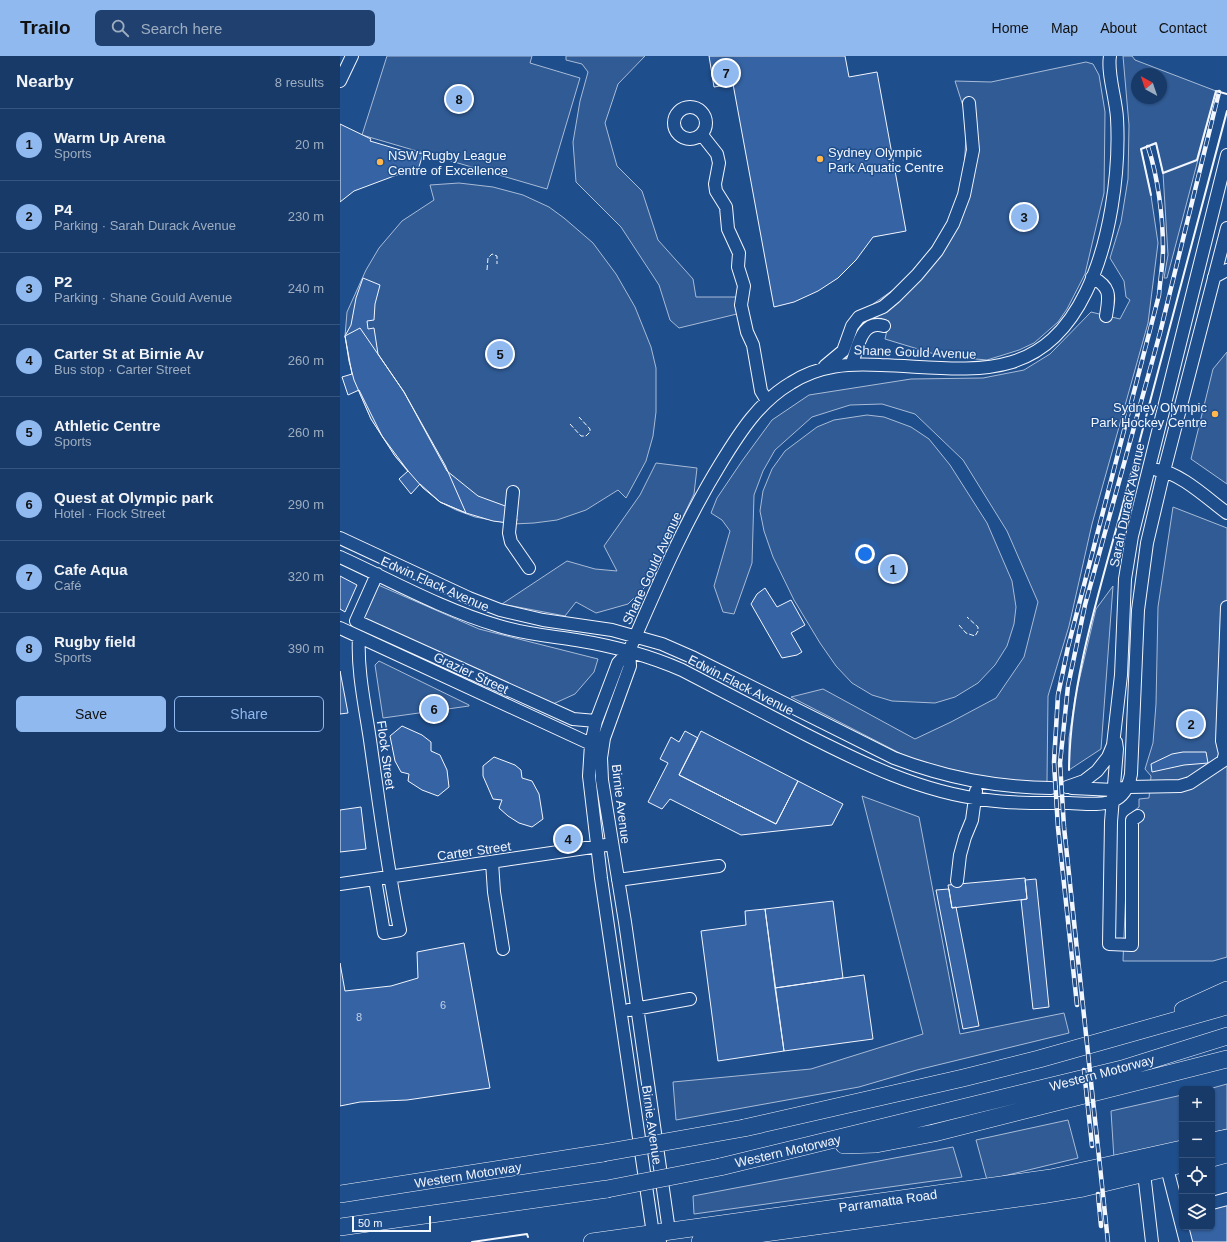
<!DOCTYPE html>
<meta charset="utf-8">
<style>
body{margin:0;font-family:Arial,sans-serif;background:#20416f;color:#f1f3f6}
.controls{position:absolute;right:12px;bottom:12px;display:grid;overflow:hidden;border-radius:6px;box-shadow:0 1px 3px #0004}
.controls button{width:36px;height:36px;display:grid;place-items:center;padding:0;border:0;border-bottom:1px solid #36547d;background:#173a69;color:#f1f3f6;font:20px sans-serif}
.compass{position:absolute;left:791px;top:12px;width:36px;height:36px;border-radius:50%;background:#173a69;box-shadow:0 1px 3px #0004;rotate:320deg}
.scale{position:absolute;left:12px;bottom:10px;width:79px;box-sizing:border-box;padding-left:4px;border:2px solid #f2f6ff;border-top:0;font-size:11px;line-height:14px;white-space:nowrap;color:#f2f6ff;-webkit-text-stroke:3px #1f4e8c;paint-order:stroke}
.you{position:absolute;left:525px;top:498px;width:14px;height:14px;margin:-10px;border:3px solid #fff;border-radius:50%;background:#1a73e8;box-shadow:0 0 0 6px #1a73e833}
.badge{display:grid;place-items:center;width:26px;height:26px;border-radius:50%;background:#90b9f0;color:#111;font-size:13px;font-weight:700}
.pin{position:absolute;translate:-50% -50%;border:2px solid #fff;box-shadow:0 1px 4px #0006}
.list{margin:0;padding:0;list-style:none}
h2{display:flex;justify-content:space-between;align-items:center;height:52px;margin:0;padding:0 16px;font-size:17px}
h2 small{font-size:13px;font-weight:400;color:#9eadc0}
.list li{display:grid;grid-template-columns:26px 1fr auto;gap:12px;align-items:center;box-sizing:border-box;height:72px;padding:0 16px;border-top:1px solid #36547d}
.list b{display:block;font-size:15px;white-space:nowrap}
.list p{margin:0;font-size:13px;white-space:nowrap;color:#9eadc0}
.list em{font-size:13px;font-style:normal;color:#9eadc0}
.actions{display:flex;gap:8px;padding:12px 16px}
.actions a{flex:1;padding:9px 0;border:1px solid #90b9f0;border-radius:6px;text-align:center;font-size:14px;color:#90b9f0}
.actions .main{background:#90b9f0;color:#111}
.icon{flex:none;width:22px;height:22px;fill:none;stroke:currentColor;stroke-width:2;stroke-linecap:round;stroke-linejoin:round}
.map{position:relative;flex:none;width:887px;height:1186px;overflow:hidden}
header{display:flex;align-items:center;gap:24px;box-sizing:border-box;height:56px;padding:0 20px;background:#90b9f0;color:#111}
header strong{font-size:19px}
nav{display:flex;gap:22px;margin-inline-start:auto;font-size:14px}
.search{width:280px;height:36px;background:#20416f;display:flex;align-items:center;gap:10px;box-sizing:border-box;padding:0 14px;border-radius:6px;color:#9eadc0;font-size:15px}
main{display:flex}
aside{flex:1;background:#173a69}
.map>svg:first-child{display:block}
.built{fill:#305b95;stroke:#a8bbd7;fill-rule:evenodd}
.building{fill:#3563a3;stroke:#f2f6ff}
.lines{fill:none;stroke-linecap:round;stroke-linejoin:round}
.minor-casing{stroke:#f2f6ff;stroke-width:14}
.highway-casing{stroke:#f2f6ff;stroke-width:18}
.minor{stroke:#1f4e8c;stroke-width:12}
.highway{stroke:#1f4e8c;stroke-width:17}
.rail-casing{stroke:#f2f6ff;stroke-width:4.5}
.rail{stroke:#1f4e8c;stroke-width:3;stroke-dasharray:9;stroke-linecap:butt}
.highway-bridge-casing{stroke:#f2f6ff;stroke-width:18;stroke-linecap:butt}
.highway-bridge{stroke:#1f4e8c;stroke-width:17}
.fence{stroke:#f2f6ff;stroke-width:1;stroke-dasharray:5 2;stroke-linecap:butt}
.wall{stroke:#f2f6ff;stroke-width:2}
.poi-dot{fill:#ffb74d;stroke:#1f4e8c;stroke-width:1.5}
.labels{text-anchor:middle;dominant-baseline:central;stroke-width:3;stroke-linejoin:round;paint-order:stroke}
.number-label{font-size:11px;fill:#c3d1e8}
.poi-label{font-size:13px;fill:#f2f6ff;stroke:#1f4e8c;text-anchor:start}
.street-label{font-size:13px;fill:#f2f6ff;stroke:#1f4e8c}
</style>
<header>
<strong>Trailo</strong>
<div class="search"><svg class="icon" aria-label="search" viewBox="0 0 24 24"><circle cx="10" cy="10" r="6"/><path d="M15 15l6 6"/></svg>Search here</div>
<nav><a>Home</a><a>Map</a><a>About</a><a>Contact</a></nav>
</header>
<main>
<aside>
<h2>Nearby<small>8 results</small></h2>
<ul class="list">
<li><span class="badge">1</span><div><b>Warm Up Arena</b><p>Sports</p></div><em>20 m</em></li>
<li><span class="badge">2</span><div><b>P4</b><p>Parking · Sarah Durack Avenue</p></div><em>230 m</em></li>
<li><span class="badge">3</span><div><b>P2</b><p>Parking · Shane Gould Avenue</p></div><em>240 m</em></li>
<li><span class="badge">4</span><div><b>Carter St at Birnie Av</b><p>Bus stop · Carter Street</p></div><em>260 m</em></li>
<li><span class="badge">5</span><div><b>Athletic Centre</b><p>Sports</p></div><em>260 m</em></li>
<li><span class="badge">6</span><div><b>Quest at Olympic park</b><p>Hotel · Flock Street</p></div><em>290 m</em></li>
<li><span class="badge">7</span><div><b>Cafe Aqua</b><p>Café</p></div><em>320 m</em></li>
<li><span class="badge">8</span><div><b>Rugby field</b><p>Sports</p></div><em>390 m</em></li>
</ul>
<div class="actions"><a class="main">Save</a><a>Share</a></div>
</aside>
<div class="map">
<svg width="887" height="1186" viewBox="0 0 887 1186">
<rect width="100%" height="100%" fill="#1f4e8c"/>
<path class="built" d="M 47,0 L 192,0 L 190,7 L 240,22 L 207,133 L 22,79 Z
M 226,0 L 305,0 L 278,28 L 265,67 L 277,110 L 302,135 L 318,184 L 353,223 L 356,241 L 401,241 L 401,257 L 339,272 L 330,264 L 319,229 L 281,171 L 236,126 L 233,86 L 240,45 L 248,16 L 242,8 L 226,4 Z
M 783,0 L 792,0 L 795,4 L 876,35 L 827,222 L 824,222 L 828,199 L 823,117 L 816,88 L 801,93 L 810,133 L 818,187 L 808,267 L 752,468 L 729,570 L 708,640 L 707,726 L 657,724 L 575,705 L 451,641 L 483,633 L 575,683 L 611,666 L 656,642 L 684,601 L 698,546 L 667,475 L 623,404 L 575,358 L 542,348 L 510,349 L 472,361 L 435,394 L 423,415 L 414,439 L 412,507 L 394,558 L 383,556 L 374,530 L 390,475 L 382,464 L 371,457 L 377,442 L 402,405 L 432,364 L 469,339 L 571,323 L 643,322 L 684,314 L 710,298 L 751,256 L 780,263 L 790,244 L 786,241 L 784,225 L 770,202 L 781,166 L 788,123 L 789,69 ZM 797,18 L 821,18 L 821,42 L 797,42 Z
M 746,6 L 753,8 L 759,19 L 765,56 L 764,137 L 745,218 L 727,253 L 718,266 L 694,287 L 679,294 L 647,304 L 601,300 L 545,283 L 549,265 L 533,268 L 533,248 L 556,232 L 582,206 L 602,180 L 617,147 L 624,112 L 626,82 L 624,53 L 615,25 L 651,26 Z
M 119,127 L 153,131 L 183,139 L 209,151 L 224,162 L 253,187 L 276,218 L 295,251 L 311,291 L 316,312 L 316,356 L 313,380 L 306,405 L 286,442 L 278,434 L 246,454 L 217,464 L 194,467 L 173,468 L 135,461 L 116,454 L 100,446 L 69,417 L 55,400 L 31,363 L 14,324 L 5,280 L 7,256 L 26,214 L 39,192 L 62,165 L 94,144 L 90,129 Z
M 887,296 L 887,428 L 851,403 L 873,313 Z
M 527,359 L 544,361 L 571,371 L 589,383 L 610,409 L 647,467 L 672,525 L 676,551 L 674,568 L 667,590 L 655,609 L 638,627 L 615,641 L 595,647 L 552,645 L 532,639 L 512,627 L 496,610 L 480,587 L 454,544 L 433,501 L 424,475 L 420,455 L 423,435 L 432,413 L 445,395 L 477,371 L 494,364 Z
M 316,407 L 357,412 L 354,438 L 313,523 L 288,548 L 256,557 L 236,546 L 225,560 L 162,548 L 227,505 L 255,513 L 277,515 L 264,490 L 300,439 Z
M 833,451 L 887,472 L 887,901 L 873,905 L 783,905 L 789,759 L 799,751 L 799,743 L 809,742 L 811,720 L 805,713 L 813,687 L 816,648 L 818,551 Z
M 29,525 L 139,573 L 258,603 L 254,616 L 235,638 L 213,648 L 13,560 Z
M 773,530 L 761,693 L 729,714 L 729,682 L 735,642 L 756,553 Z
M 39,605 L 129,649 L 129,650 L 43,662 L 35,609 Z
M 522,740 L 579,761 L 620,978 L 724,957 L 729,977 L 577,1014 L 519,1031 L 336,1064 L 333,1026 L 471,1013 L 583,978 Z
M 887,1028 L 887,1073 L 872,1077 L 872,1033 L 869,1033 Z
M 842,1039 L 842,1085 L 774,1103 L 771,1055 Z
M 728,1064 L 738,1102 L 647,1124 L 636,1084 Z
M 613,1091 L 622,1121 L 354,1158 L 353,1140 Z"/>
<path class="building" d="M 369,0 L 505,0 L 509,21 L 537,16 L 566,175 L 533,181 L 516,204 L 498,222 L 478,235 L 454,246 L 434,251 L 393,28 L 374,31 Z
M 0,68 L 31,83 L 30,85 L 74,98 L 75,96 L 83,98 L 78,114 L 69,117 L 70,114 L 14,135 L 0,146 Z
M 23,222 L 40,229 L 35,248 L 34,264 L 27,265 L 28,273 L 34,272 L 38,298 L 64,336 L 107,415 L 138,440 L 168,451 L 166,462 L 177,463 L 176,468 L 153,465 L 126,457 L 100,446 L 80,428 L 71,438 L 59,423 L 68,415 L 42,380 L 19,334 L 8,339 L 2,321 L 12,318 L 5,280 L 11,269 L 16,242 Z
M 20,272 L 64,336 L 105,409 L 126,457 L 100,446 L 83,432 L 55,400 L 31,363 L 14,324 L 9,305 L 5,280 Z
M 0,520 L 17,529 L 5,556 L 0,553 Z
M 425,532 L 437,551 L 451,544 L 465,569 L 451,577 L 462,596 L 457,599 L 442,602 L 411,548 L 417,538 Z
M 0,615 L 8,657 L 0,658 Z
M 62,670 L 82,679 L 91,686 L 91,695 L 100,699 L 107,714 L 109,731 L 98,740 L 82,734 L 68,725 L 69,718 L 61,716 L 55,705 L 50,680 Z
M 345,675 L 358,682 L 339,719 L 436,768 L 458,725 L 503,748 L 492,769 L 401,779 L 330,743 L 322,753 L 308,746 L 328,707 L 320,703 L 331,681 L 339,686 Z
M 361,675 L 458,725 L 436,768 L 339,719 Z
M 843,696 L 866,696 L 868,707 L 844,709 L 812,716 L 811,708 L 832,698 Z
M 154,701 L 175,709 L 181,714 L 182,722 L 192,725 L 199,738 L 203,763 L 192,771 L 179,767 L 168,760 L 159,752 L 162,744 L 153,743 L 143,720 L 143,710 Z
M 21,751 L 26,793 L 0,796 L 0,754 Z
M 685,822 L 687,843 L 612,852 L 608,829 Z
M 696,823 L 709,951 L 693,953 L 681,844 L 687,843 L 685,824 Z
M 609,833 L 612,852 L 616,851 L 639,970 L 623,973 L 596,834 Z
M 493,845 L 503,922 L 435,932 L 425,853 Z
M 425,853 L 444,995 L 378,1005 L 361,875 L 406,869 L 405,855 Z
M 124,887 L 150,1032 L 67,1044 L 20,1046 L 0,1050 L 0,907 L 5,935 L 51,930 L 78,922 L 77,896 Z
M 524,919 L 533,983 L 444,995 L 435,932 Z
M 887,1147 L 887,1186 L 848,1186 L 844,1171 L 872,1171 L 872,1151 Z"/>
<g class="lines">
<g class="minor-casing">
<path id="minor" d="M 0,25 L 12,0
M334 67a16 16 0 1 1 32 0a16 16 0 1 1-32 0Z
M 362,79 L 377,98 L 379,107 L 375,128 L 376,135 L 386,151 L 388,173 L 399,197 L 398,211 L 404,230 L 401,249 L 407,276 L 413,289 L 421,335 L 427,345
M 752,221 C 772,232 769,240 766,260
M 874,221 L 887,214
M 512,307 C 518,292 521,263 544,270
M 485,310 L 503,295 L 512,270 L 519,261 L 543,251 L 555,241 L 577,219 L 597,195 L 613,168 L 624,139 L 633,94 L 629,47
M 817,414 C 840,416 869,444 887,457
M 173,436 L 169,477 L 171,486 L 189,512
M 0,482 L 129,542 L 160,554 L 203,564 L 272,574 L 322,588 L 354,602 L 554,702 C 607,722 654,731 711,732
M 0,501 C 52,525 104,554 159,570 C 184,578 210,580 236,584 C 273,590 308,599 342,614 C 382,635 422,656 463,677 C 522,707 580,736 647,744 C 674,748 701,747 729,747 C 757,748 785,754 791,718 L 798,554 L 807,487 L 824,415 L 887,172
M 37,518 L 16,565 L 233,663 L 256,665
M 0,572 L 251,688
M 19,581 C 17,614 25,650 30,684 C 39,747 47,811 60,874 L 44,877 L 35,823
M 289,595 L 290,610 L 264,682 L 261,702 L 262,724 L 285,866 L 328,1168 L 326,1175
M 776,686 L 777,693 L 771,766 L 769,888 L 792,889 L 792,764 L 798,760
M 727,731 L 744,725 L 757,715 L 768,701 L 773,689 L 781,619 L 785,523 L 792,480 L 887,99
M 732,732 L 774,734 L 789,731 L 840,730 L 850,727 L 883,705 L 885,698 L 882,685 L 887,551
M 152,806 L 154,836 L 163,893
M 278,824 L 379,810
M 617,825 L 620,799 L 625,781 L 632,764 L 636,735
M 0,828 L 266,789
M 289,954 L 350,943
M 827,1112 L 846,1186
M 804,1117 L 812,1186
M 872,1147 L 887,1143
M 320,1186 L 312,1171 L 261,822 L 249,720 L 251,688 L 256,665 L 278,607 L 289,595 C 317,531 344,467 381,407 C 400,376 419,346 451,327 C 479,309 509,307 541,309 C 628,312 700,331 746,236 C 770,187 780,117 777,62 C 776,43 767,17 770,0"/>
</g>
<g class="highway-casing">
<path id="highway" d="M 843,954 L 887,934
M 404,1072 L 623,1022 L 699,1003 L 887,950
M 872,1085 L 887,1082
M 504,1089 L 536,1088 L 594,1077 L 887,1003
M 872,1102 L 887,1098
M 380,1111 L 782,1013 L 887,980
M 0,1138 L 263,1097
M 0,1171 L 267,1133
M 252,1186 L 711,1122 L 842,1093
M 360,1186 L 701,1139 L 743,1132 L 842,1108"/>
</g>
<use href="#minor" class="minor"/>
<use href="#highway" class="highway"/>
<g class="rail-casing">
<path id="rail" d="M 737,949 L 718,772 L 714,706 L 718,639 L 728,591 L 819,239 C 820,224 823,208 823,193 C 823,161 818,121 808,91
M 744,1014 L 752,1090
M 758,1138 L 761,1170
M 768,1186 L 724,771 L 720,707 L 728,630 L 745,549 L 820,277 L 879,36"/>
</g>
<use href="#rail" class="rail"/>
<g class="highway-bridge-casing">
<path id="highway-bridge" d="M 263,1097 L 404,1072
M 267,1133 L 380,1111"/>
</g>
<use href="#highway-bridge" class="highway-bridge"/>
<path class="fence" d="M 147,214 L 148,202 L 152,198 L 157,200 L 157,208
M 230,368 L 241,380 L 246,380 L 250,376 L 250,373 L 239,361
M 619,569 L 626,577 L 635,580 L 638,575 L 638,571 L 627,561"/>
<path class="wall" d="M 811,139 L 801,93 L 816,87 L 823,117 L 857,104 L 876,35 L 887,38
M 729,714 C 730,624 761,531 784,444 C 818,314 853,185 887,55
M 132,1186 L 187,1178 L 188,1181"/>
</g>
<g class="poi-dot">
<circle cx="480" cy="103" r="4"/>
<circle cx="40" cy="106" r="4"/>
<circle cx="875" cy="358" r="4"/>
</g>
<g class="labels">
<g class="number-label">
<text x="103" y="949">6</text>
<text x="19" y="961">8</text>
</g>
<g class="poi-label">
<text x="488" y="96">Sydney Olympic<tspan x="488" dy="15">Park Aquatic Centre</tspan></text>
<text x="48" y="99">NSW Rugby League<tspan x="48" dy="15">Centre of Excellence</tspan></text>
<text x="867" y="351" text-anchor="end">Sydney Olympic<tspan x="867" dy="15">Park Hockey Centre</tspan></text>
</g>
<g class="street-label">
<text transform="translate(575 296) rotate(2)">Shane Gould Avenue</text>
<text transform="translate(787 449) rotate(-78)">Sarah Durack Avenue</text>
<text transform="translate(312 512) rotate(-65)">Shane Gould Avenue</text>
<text transform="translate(95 528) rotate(24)">Edwin Flack Avenue</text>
<text transform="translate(131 617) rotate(25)">Grazier Street</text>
<text transform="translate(401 629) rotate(27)">Edwin Flack Avenue</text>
<text transform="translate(46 699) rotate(82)">Flock Street</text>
<text transform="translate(281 748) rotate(83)">Birnie Avenue</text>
<text transform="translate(134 795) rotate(-8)">Carter Street</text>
<text transform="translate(762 1017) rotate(-15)">Western Motorway</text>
<text transform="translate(312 1069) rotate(82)">Birnie Avenue</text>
<text transform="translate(448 1095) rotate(-13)">Western Motorway</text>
<text transform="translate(128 1119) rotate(-9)">Western Motorway</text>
<text transform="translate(548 1145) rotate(-8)">Parramatta Road</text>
</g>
</g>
</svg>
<div class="controls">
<button>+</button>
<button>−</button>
<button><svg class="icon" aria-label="locate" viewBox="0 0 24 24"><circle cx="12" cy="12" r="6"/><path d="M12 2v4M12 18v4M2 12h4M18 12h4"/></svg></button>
<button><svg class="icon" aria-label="layers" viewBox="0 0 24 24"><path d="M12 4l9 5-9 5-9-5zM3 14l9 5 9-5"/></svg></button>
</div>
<svg class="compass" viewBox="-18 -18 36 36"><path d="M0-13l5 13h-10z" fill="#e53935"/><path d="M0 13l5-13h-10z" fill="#9eadc0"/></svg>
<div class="scale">50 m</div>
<div class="you"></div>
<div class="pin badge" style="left:553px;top:513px">1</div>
<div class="pin badge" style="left:851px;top:668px">2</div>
<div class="pin badge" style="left:684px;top:161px">3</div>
<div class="pin badge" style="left:228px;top:783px">4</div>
<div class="pin badge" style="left:160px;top:298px">5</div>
<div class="pin badge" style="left:94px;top:653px">6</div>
<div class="pin badge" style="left:386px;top:17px">7</div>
<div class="pin badge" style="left:119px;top:43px">8</div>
</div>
</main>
